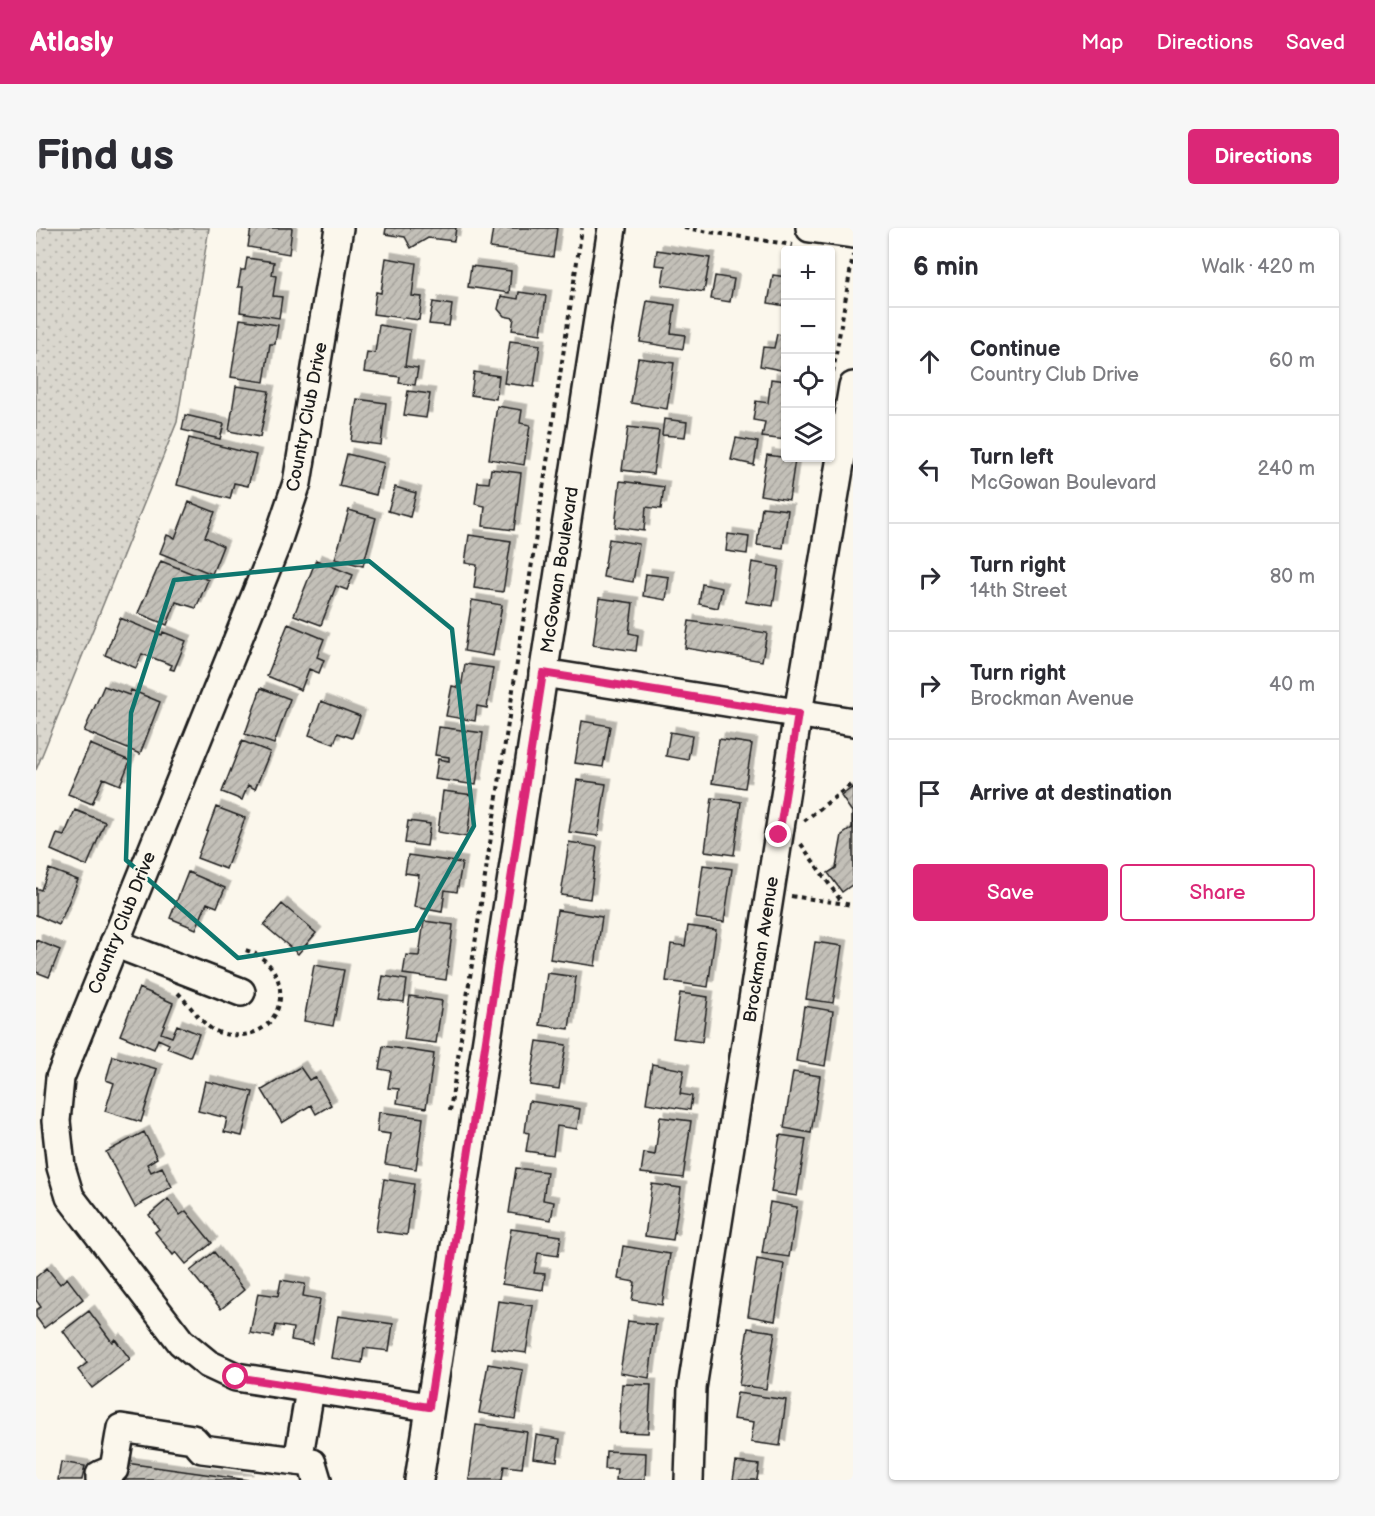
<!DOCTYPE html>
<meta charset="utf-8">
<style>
body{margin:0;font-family:"Balsamiq Sans",sans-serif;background:#f7f7f7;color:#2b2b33}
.controls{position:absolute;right:18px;top:18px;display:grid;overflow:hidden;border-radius:6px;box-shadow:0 2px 4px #0004}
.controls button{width:54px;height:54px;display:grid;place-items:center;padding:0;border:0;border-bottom:2px solid #e1e1e2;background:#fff;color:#2b2b33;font:30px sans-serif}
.stop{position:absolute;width:18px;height:18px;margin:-14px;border:4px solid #db2777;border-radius:50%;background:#fff}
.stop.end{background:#db2777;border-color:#fff;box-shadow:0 2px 6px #0008}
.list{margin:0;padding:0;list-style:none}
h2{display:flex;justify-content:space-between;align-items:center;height:78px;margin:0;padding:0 24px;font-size:26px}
h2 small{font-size:20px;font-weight:400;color:#7c7c81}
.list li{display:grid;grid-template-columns:39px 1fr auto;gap:18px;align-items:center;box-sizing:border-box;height:108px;padding:0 24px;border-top:2px solid #e1e1e2}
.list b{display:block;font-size:22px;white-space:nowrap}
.list p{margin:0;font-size:20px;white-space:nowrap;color:#7c7c81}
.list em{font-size:20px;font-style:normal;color:#7c7c81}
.actions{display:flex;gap:12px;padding:18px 24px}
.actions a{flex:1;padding:14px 0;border:2px solid #db2777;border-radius:6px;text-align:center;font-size:21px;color:#db2777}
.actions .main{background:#db2777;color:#fff}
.icon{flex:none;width:33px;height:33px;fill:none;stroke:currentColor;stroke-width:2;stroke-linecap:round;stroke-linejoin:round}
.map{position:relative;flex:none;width:817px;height:1252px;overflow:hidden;border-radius:6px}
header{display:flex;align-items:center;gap:36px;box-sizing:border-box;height:84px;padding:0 30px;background:#db2777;color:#fff}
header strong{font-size:28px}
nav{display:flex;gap:33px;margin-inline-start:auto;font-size:21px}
.intro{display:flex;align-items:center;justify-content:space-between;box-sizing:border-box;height:144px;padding:0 36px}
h1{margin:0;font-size:42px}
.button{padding:15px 27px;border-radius:6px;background:#db2777;color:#fff;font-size:21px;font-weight:700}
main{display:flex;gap:36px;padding:0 36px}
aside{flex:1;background:#fff;border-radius:6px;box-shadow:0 2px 4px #0004}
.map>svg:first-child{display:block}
.grass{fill:url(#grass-dots);stroke:#7b7a75;stroke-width:1.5}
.building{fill:url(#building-hatch);stroke:#1c1c1c;stroke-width:1.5;filter:url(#shadow)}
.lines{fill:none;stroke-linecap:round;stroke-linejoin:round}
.minor-casing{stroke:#1c1c1c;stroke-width:32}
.path{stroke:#1c1c1c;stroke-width:4;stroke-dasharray:4.5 4.5;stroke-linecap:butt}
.minor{stroke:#fbf7ec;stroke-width:27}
.route{stroke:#db2777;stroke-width:8}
.marked{fill:none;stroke:#0f766e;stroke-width:4.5;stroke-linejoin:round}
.labels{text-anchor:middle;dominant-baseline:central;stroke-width:5;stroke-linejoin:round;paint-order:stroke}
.street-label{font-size:18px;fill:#1c1c1c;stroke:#fbf7ec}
</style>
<header>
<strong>Atlasly</strong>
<nav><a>Map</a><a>Directions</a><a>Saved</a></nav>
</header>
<div class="intro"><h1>Find us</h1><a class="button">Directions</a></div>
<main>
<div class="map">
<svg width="817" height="1252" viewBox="0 0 817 1252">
<defs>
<pattern id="grass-dots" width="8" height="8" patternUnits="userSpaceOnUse" patternTransform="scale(1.5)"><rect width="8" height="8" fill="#dad7ce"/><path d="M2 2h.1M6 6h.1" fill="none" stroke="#bab8b0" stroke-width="1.8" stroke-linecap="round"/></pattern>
<pattern id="building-hatch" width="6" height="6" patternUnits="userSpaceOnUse" patternTransform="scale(1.5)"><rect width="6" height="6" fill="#c3c0b8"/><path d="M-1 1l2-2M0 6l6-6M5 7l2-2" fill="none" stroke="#a7a49e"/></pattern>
<filter id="shadow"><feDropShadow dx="5.5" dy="-5.5" stdDeviation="0" flood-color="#0004"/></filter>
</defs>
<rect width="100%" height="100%" fill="#fbf7ec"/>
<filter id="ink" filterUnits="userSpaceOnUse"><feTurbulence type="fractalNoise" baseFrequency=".0167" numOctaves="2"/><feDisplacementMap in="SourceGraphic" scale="12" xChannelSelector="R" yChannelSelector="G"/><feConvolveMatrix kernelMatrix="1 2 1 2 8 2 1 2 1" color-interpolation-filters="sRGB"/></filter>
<g filter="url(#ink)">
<path class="grass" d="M 0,0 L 173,0 L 141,194 L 0,542 Z"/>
<path class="building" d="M 215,0 L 256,0 L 253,26 L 212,19 Z
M 350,0 L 420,0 L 418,13 L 392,10 L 375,20 L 369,9 L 349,6 Z
M 457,0 L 521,0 L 517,29 L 454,20 Z
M 621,22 L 674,30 L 668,64 L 626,57 L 629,38 L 619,37 Z
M 211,30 L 238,34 L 236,47 L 240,48 L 237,68 L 246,69 L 243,90 L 204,84 L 207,59 L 202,59 L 205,42 L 209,42 Z
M 350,30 L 380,35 L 376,68 L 386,69 L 383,92 L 337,86 L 340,64 L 345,65 Z
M 435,38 L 475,43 L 473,65 L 432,59 Z
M 737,47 L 750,49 L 750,78 L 732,75 Z
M 679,48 L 698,51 L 694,74 L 675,71 Z
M 483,64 L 510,68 L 505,106 L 476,102 L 478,90 L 468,88 L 462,81 L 465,68 L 482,71 Z
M 611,73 L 639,77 L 635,105 L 649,107 L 647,121 L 604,114 Z
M 397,74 L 416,77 L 413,98 L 393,96 Z
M 204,91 L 242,97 L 239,116 L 234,116 L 228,154 L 195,149 Z
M 343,97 L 374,102 L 369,138 L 382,140 L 379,157 L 363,155 L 364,149 L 328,144 L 331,124 L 339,125 Z
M 741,106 L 750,108 L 750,143 L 724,138 L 727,119 L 738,120 Z
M 474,113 L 504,117 L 498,159 L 468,155 Z
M 602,130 L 638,135 L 631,181 L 595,175 Z
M 438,144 L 463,148 L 460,171 L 435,167 Z
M 735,151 L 750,153 L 750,212 L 726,209 L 729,194 L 717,192 L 720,173 L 732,175 Z
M 200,158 L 233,163 L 224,209 L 193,203 Z
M 372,163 L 394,166 L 390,190 L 368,187 Z
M 321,171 L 350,175 L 345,217 L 315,213 Z
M 461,178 L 486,182 L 484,195 L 494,197 L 488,237 L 453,231 Z
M 149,187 L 188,196 L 184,211 L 146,202 Z
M 628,191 L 651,194 L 649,209 L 626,207 Z
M 592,199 L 623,203 L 617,246 L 586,242 Z
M 153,210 L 220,227 L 212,258 L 198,255 L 194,271 L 141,257 Z
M 700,210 L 722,214 L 718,237 L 695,232 Z
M 311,226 L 348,235 L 340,267 L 303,258 Z
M 731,227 L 759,231 L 753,272 L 724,267 Z
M 455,241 L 485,245 L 478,302 L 447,298 L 449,278 L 439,276 L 442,254 L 453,255 Z
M 584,253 L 628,259 L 625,281 L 610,279 L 608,303 L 579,299 Z
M 359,259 L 380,265 L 374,289 L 352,283 Z
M 153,274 L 179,284 L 169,309 L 187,318 L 176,346 L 124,325 L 131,307 L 139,310 Z
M 726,279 L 752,282 L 747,320 L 721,317 Z
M 313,282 L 340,290 L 327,338 L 299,331 Z
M 692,306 L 713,309 L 711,326 L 690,323 Z
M 433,307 L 475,313 L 467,364 L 438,360 L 441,337 L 429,335 Z
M 573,311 L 603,316 L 597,354 L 567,349 Z
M 280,332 L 317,347 L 311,362 L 300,358 L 285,397 L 258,387 Z
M 125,333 L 172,352 L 160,380 L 140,374 L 131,397 L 102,385 Z
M 716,334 L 743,339 L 737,378 L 710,374 Z
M 610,346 L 633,349 L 630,372 L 607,368 Z
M 666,356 L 686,360 L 682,380 L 663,376 Z
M 563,370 L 597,375 L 593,405 L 602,407 L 600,423 L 557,417 Z
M 436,372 L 466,377 L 457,428 L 428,423 Z
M 84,390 L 126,407 L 127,404 L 150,413 L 138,442 L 134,441 L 136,437 L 106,426 L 100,440 L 69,427 Z
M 653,393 L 731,405 L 726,433 L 649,420 Z
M 252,396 L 288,411 L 281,429 L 288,432 L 283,445 L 273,441 L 265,462 L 231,448 Z
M 429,436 L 457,440 L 451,480 L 441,478 L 439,493 L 410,488 L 416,458 L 425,460 Z
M 68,458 L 93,467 L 95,462 L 124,474 L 104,526 L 48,503 Z
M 225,460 L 254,471 L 238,516 L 209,506 Z
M 285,473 L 324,488 L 316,510 L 302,505 L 298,516 L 273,507 Z
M 546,493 L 574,498 L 567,539 L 539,535 Z
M 403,499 L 447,505 L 440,557 L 399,551 L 402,531 L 413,533 L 413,529 L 399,527 Z
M 634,504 L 656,508 L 652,532 L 630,528 Z
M 683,511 L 716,516 L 709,560 L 676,555 Z
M 206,513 L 234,524 L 219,561 L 212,557 L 206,572 L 186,564 Z
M 54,516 L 94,533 L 84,557 L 67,550 L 56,576 L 32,566 Z
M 541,552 L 570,556 L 562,608 L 533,604 Z
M 817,559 L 817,656 L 806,664 L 792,645 L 800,640 L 806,607 L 816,600 L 816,584 L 805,568 Z
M 407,563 L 437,567 L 431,609 L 402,604 Z
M 676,570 L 705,574 L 698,627 L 669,623 Z
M 180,579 L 209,590 L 190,641 L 161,630 Z
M 39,582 L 69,594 L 51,638 L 15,622 L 21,606 L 28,608 Z
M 372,593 L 394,596 L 391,618 L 369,615 Z
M 533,614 L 561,619 L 554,671 L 525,667 Z
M 372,627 L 426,635 L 421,664 L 409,662 L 406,684 L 378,679 L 383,647 L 369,645 Z
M 667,637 L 696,641 L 688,694 L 660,690 Z
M 13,641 L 42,652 L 23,697 L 0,687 L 0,660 L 5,662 Z
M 152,644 L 189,660 L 181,679 L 171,675 L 160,701 L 134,690 Z
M 246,676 L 280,705 L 262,726 L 228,697 Z
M 521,682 L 566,689 L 559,738 L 514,731 Z
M 388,693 L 417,697 L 410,752 L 367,746 L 370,727 L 383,728 Z
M 652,698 L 680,702 L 672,759 L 630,753 L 635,716 L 649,718 Z
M 0,712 L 24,722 L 13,749 L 0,744 Z
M 779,714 L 806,718 L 797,775 L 770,771 Z
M 278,737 L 308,742 L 297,798 L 268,793 Z
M 511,745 L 540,749 L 533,801 L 504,797 Z
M 347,748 L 371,752 L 368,774 L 343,771 Z
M 103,760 L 137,775 L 125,805 L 136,809 L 141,797 L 163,806 L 154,829 L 131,820 L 133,816 L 122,811 L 118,821 L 84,807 Z
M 644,765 L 672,769 L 666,814 L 637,810 Z
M 374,768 L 406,773 L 400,815 L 368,811 Z
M 768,778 L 797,783 L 789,838 L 760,833 Z
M 501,813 L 530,817 L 523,861 L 494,857 Z
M 347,818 L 398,826 L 390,880 L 361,875 L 363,861 L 352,860 L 355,843 L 343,841 Z
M 77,828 L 121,841 L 105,894 L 69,883 L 78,855 L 70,852 Z
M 616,836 L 648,842 L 644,866 L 656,868 L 654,882 L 610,875 Z
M 264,839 L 273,852 L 279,849 L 295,877 L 280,886 L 275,877 L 246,895 L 226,862 Z
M 757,844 L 784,848 L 775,905 L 748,900 Z
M 169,853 L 217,864 L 206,908 L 188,904 L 191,890 L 162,883 Z
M 493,873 L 544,881 L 541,901 L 521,898 L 517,927 L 490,923 L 493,905 L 489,904 Z
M 343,884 L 387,890 L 380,941 L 349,936 L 354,906 L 341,904 Z
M 624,889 L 655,893 L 647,950 L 605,945 L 608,925 L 619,927 Z
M 108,904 L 121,930 L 111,936 L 115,944 L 126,939 L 136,959 L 99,979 L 70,924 Z
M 744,907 L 770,911 L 761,968 L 735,964 Z
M 480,940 L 511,944 L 507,972 L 518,974 L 515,992 L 473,985 Z
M 348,951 L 378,956 L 371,1007 L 340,1003 Z
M 616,956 L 645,960 L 637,1012 L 609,1008 Z
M 132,971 L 144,987 L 150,983 L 176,1015 L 150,1036 L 140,1024 L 137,1027 L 119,1004 L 123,1001 L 113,987 Z
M 734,974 L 761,979 L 753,1029 L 726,1025 Z
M 475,1001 L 525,1008 L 522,1028 L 502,1025 L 498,1045 L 509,1046 L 507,1062 L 466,1056 Z
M 587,1018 L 634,1026 L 626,1077 L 596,1072 L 599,1054 L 582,1051 Z
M 178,1024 L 208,1062 L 185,1081 L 154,1043 Z
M 721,1031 L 748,1036 L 739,1093 L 712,1088 Z
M 11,1040 L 24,1056 L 31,1050 L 47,1071 L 8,1100 L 0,1089 L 0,1082 L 5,1079 L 0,1072 L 0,1049 Z
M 245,1052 L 269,1056 L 267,1068 L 284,1071 L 276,1116 L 255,1112 L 257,1100 L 240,1097 L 237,1109 L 214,1105 L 222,1065 L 242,1068 Z
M 462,1073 L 497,1078 L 490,1125 L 455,1120 Z
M 53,1083 L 76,1114 L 79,1111 L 94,1131 L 56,1160 L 42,1142 L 51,1135 L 27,1103 Z
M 302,1088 L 357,1096 L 353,1123 L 328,1120 L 326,1135 L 295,1130 Z
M 592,1093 L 620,1097 L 613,1150 L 584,1145 Z
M 712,1100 L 739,1104 L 730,1161 L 703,1157 Z
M 452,1136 L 487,1142 L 479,1191 L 443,1185 Z
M 586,1156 L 615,1157 L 612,1205 L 583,1204 Z
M 701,1165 L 750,1172 L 744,1218 L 715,1214 L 718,1194 L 697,1191 Z
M 440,1197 L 491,1204 L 486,1240 L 468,1238 L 466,1252 L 433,1252 Z
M 500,1207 L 524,1211 L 521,1233 L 497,1230 Z
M 570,1223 L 610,1225 L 609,1252 L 580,1252 L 581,1241 L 569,1241 Z
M 25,1234 L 49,1238 L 46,1252 L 22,1252 Z
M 700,1234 L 723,1237 L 721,1252 L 697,1252 Z
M 90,1235 L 212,1252 L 87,1252 Z"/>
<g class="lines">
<g class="minor-casing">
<g id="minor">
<path d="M 303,0 L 261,255 L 240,317 L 24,850 L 20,893 L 25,939 L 34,969 L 145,1114 L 172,1136 L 200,1149 L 393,1179"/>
<path d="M 774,0 L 817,6"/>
<path d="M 507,445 L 817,494"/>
<path d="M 78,715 L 205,764"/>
<path d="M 262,1233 L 274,1162"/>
<path d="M 64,1252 L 64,1247 L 78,1241 L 85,1200 L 157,1211 L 166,1221 L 276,1235 L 281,1252"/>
<path id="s1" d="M 383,1252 L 576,0"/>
<path id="s2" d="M 653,1252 L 656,1160 L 762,485 L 817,158"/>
</g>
</g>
<path class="path" d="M 648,0 L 757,17
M 797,144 L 817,27
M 768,593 L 817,555
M 765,616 L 805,673
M 755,668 L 817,677
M 142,765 C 152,775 162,790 173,799 C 179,804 187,806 194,807 C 254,813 263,735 206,721
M 414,883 L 546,0"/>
<use href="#minor" class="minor"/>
</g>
</g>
<g class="lines" filter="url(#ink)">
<path class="route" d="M 200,1149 L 393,1179 L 507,445 L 762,486 L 743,607"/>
</g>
<path class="marked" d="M 333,333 L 416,401 L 438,598 L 380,702 L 202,730 L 90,632 L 95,485 L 138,352 Z"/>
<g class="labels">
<g class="street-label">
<text transform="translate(271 189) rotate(-79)">Country Club Drive</text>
<text stroke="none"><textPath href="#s1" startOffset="921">McGowan Boulevard</textPath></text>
<text transform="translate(86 695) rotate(-68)">Country Club Drive</text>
<text stroke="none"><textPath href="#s2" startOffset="536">Brockman Avenue</textPath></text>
</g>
</g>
</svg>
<div class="controls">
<button>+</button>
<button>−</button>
<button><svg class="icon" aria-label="locate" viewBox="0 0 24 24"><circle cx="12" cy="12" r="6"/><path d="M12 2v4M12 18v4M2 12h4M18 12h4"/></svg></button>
<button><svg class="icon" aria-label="layers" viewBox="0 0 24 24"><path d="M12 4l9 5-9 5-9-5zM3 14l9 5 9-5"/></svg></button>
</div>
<div class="stop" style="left:200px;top:1149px"></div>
<div class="stop end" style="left:743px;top:607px"></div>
</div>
<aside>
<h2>6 min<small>Walk · 420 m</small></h2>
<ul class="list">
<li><svg class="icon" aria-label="ahead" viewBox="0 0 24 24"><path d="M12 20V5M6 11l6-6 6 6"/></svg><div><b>Continue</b><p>Country Club Drive</p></div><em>60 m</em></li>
<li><svg class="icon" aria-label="left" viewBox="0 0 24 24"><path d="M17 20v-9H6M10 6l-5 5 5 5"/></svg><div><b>Turn left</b><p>McGowan Boulevard</p></div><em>240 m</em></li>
<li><svg class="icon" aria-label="right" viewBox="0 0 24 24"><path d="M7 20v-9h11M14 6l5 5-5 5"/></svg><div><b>Turn right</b><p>14th Street</p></div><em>80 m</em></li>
<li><svg class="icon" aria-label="right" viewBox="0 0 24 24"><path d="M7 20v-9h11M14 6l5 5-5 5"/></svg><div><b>Turn right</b><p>Brockman Avenue</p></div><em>40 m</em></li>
<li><svg class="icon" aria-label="arrive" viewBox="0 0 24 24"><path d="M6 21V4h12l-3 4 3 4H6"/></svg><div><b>Arrive at destination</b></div></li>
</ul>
<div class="actions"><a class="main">Save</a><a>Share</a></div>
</aside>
</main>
